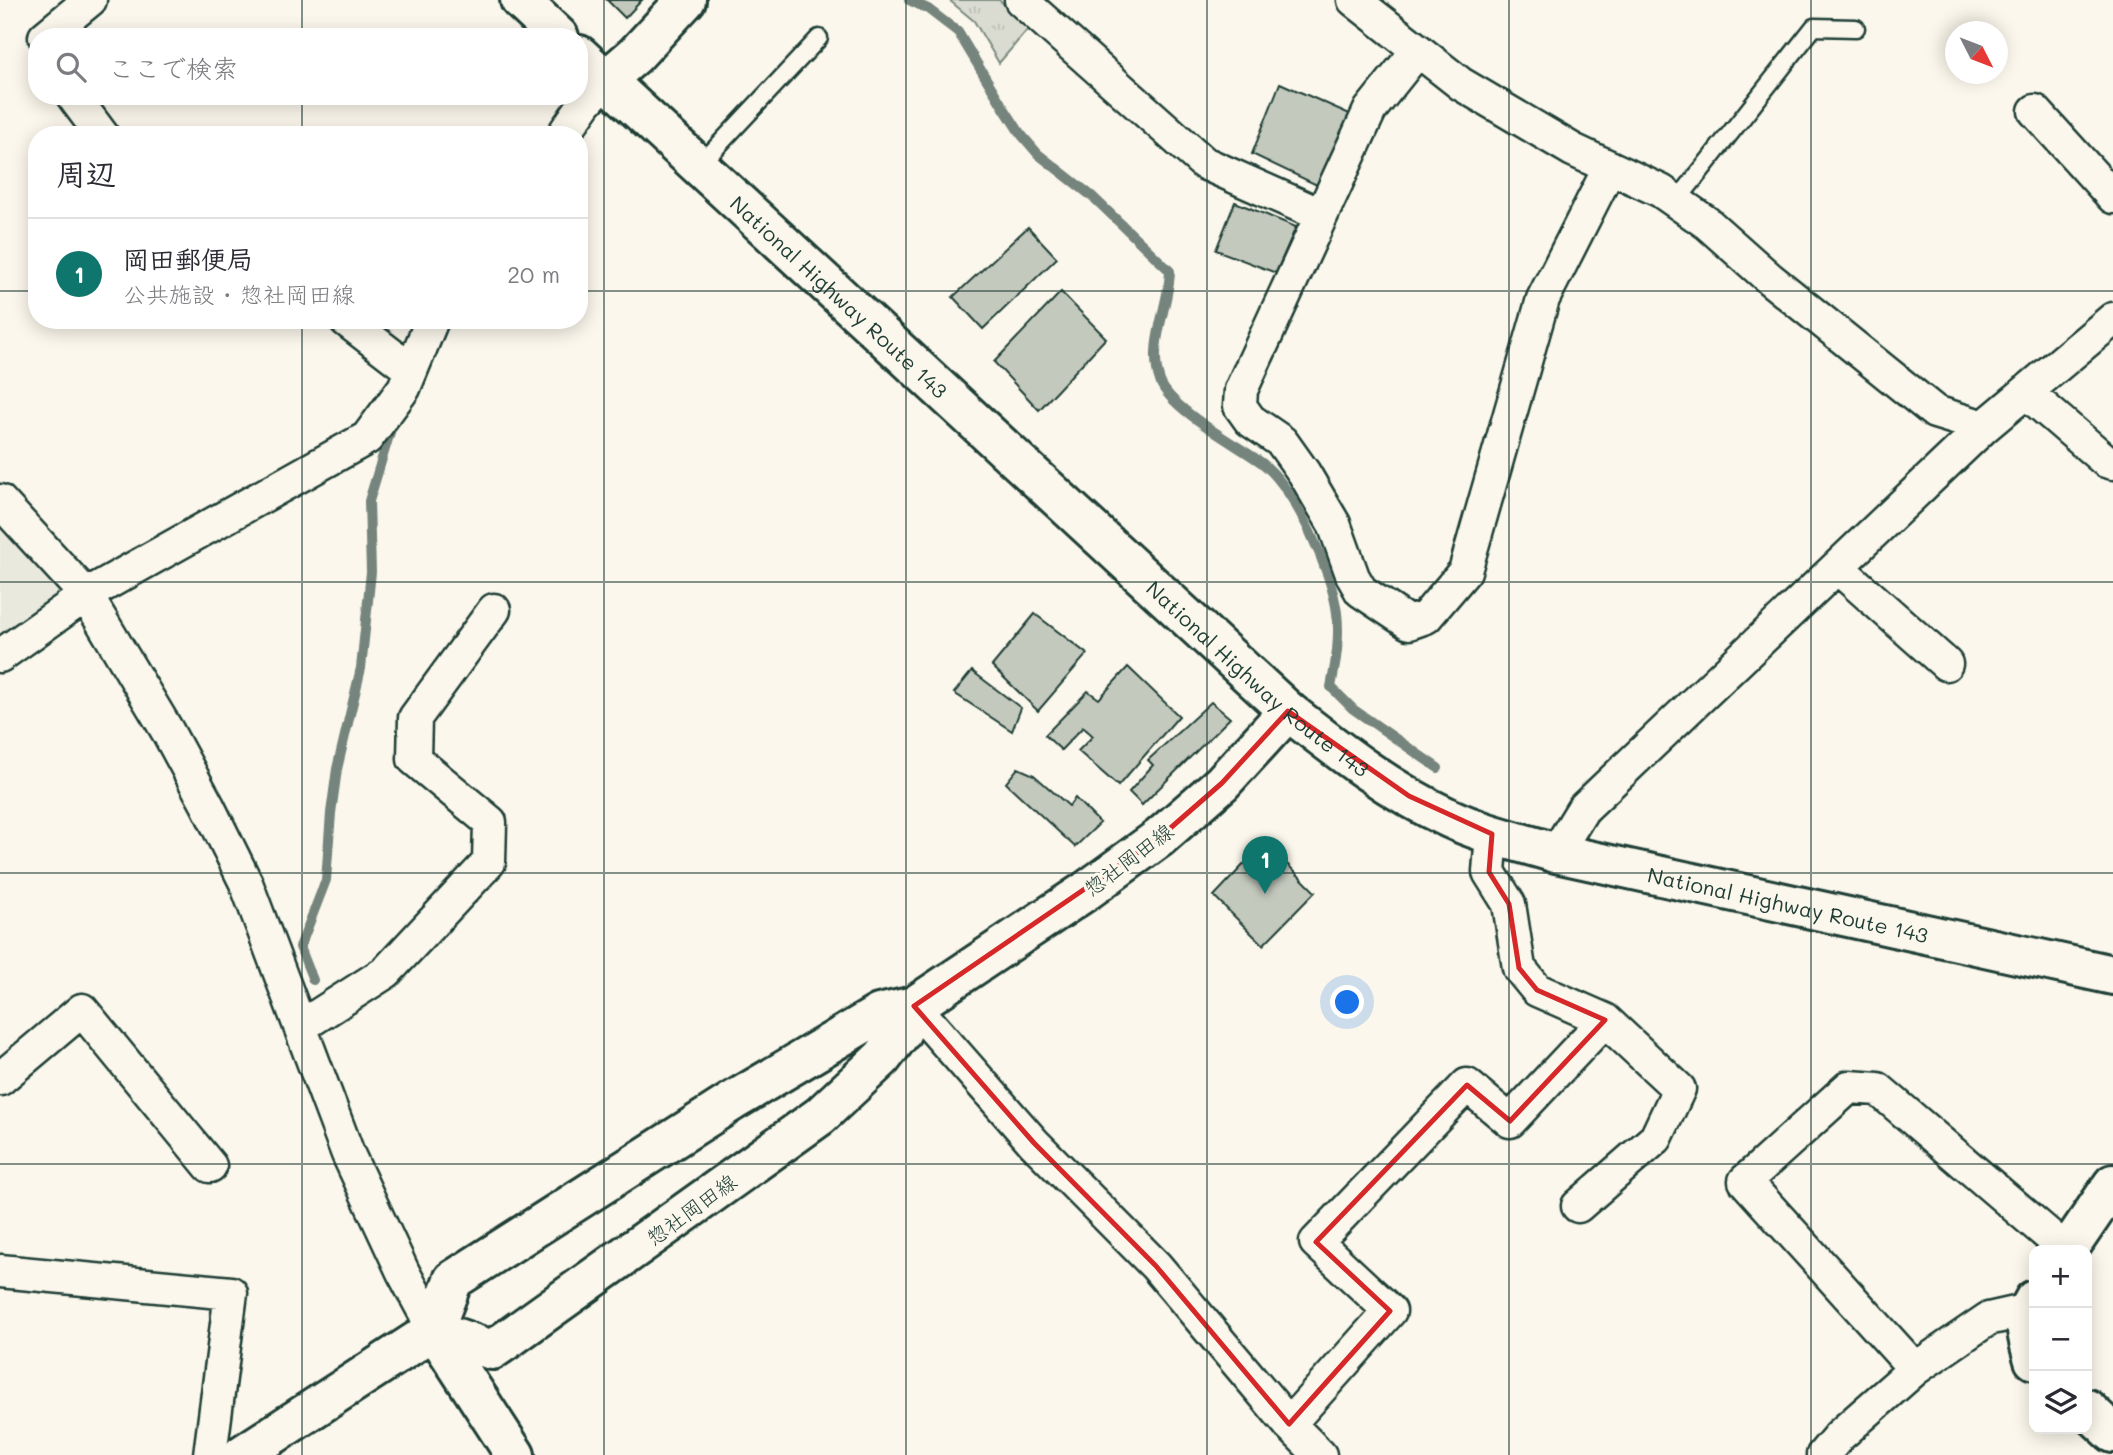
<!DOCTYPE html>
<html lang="ja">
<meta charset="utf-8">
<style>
body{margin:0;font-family:Mali,"Klee One",sans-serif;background:#f2f2f3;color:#2b2b33}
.controls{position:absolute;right:21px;bottom:21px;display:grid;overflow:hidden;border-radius:14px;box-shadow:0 4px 18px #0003}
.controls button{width:63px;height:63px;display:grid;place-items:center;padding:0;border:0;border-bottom:2px solid #e1e1e2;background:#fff;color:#2b2b33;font:35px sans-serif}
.compass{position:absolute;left:1945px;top:21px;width:63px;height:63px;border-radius:50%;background:#fff;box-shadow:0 4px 18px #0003;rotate:132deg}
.you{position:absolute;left:1348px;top:1003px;width:24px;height:24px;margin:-18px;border:5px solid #fff;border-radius:50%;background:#1a73e8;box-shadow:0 0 0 10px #1a73e833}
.badge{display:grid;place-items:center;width:46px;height:46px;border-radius:50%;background:#0f766e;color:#fff;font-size:23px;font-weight:700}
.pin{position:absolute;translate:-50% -58px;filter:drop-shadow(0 2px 4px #0008)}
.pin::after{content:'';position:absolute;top:37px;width:24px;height:21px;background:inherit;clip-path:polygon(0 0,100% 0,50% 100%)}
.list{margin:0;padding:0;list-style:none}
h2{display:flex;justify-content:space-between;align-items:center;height:91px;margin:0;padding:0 28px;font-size:30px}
h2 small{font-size:23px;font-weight:400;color:#7c7c81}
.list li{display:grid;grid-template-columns:46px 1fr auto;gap:21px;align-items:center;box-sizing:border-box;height:112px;padding:0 28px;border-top:2px solid #e1e1e2}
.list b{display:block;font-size:26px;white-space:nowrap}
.list p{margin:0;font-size:23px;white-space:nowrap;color:#7c7c81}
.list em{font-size:23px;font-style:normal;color:#7c7c81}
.icon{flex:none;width:38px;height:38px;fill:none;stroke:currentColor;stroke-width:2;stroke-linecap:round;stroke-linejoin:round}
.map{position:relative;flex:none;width:2113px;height:1455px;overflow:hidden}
.search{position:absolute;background:#fff;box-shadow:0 4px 18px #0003;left:28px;top:28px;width:560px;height:77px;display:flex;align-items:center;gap:18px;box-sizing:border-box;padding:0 24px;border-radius:28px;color:#7c7c81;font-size:26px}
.panel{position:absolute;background:#fff;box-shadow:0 4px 18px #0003;left:28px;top:126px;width:560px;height:203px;border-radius:28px}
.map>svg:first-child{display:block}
.built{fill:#eae9de}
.grass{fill:url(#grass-tufts);stroke:#7d8c82;stroke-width:2}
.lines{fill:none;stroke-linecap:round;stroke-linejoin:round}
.stream{stroke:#74847b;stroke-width:10}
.building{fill:#c4c9be;stroke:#1f3d34;stroke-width:2}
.lane-casing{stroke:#1f3d34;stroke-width:21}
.street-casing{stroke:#1f3d34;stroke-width:37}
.secondary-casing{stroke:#1f3d34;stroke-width:44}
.highway-casing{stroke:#1f3d34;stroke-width:44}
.lane{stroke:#fbf7ec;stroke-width:16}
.street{stroke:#fbf7ec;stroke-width:32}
.secondary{stroke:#fbf7ec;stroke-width:38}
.highway{stroke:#fbf7ec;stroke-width:38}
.marked{fill:none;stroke:#d62828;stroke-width:5;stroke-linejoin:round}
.grid{fill:none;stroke:#1f3d34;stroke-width:2;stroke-opacity:0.55}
.labels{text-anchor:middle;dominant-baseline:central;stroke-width:6;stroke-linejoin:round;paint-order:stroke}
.street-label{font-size:21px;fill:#1f3d34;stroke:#fbf7ec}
</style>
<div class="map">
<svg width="2113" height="1455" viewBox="0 0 2113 1455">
<defs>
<pattern id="grass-tufts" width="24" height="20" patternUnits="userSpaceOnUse" patternTransform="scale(1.75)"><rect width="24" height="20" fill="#dbdcd1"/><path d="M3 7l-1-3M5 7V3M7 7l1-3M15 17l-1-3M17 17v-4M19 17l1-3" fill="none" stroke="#bcbeb4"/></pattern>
</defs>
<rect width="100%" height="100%" fill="#fbf7ec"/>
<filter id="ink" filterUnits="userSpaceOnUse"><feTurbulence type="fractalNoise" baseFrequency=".0143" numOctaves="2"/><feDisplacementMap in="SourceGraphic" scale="14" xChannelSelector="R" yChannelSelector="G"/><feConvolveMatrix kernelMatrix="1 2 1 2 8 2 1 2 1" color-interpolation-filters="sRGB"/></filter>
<g filter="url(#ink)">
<path class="built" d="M 0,518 L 59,590 L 58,603 L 0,643 Z"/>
<path class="grass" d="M 949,0 L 999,0 L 1030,27 L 999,63 L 974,21 Z"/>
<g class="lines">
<path class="stream" d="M 909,0 L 928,9 L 958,32 L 1002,105 L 1020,133 L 1038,154 L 1093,197 L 1170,271 C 1169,307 1147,345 1160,381 C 1170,409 1237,445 1262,463 C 1295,488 1332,572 1337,613 C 1340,638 1336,662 1331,687 L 1353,709 L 1438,768
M 313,980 L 300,947 L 326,880 L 331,813 L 337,769 L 361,668 L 371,572 L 369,501 L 391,429"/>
</g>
<path class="building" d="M 607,0 L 642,0 L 625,18 Z
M 1280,83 L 1352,115 L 1321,187 L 1252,154 Z
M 1235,202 L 1296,227 L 1276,273 L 1216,250 Z
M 1028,227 L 1057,258 L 983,329 L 953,297 Z
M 1061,292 L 1106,338 L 1039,410 L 994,362 Z
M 1035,614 L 1087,654 L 1038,711 L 992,666 Z
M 1128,667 L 1179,716 L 1118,786 L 1078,751 L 1093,736 L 1083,727 L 1061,750 L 1045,735 L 1088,691 L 1099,699 Z
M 972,671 L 1021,708 L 1012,731 L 954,693 Z
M 1211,702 L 1230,718 L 1142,805 L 1129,792 L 1153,765 L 1148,760 Z
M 1018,768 L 1034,775 L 1069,806 L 1075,798 L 1100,823 L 1075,847 L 1006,783 Z
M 1265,842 L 1315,892 L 1263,945 L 1214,896 Z"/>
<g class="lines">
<g class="lane-casing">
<path id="lane" d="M 699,166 L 819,38
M 1676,202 L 1814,27 L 1856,28"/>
</g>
<g class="street-casing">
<path id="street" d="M 1021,0 L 1204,163 L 1321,215
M 1354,0 L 1461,84 L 1573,150 L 1661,191 L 1707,223 L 1770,279 L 1935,412 L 1984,427
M 45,37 L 90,0
M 1418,50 L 1370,110 L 1241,390 L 1240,406 L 1250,420 L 1282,442 L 1304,473 L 1334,524 L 1353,577 L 1361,591 L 1409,623 L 1426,617 L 1465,571 L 1543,299 L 1610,167
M 73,96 L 102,135
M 2035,111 L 2113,197
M 563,135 L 586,102 L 606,80
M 346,320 L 411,370
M 2027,393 L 2106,461 L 2113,463
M 0,501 L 86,595 L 168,732 L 208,806 L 246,883 L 348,1154 L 403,1272 L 434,1330
M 1837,567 L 1946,664
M 0,656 L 86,595 L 367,438 L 404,388 L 432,320
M 1492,834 L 1489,872 L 1509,904 L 1519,968 L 1537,990 L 1605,1020 L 1679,1089 L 1656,1138 L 1578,1206
M 1556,853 L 1583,809 L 1984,427 L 2113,319
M 914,1006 L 1034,1143 L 1156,1266 L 1289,1424 L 1320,1455
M 300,1027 L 386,972 L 489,862 L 490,822 L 414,759 L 415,718 L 494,610
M 0,1079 L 82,1010 L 210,1166
M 0,1271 L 231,1293 L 210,1455
M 1915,1369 L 1745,1181 L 1849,1087 L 1878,1089 L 2066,1250
M 1289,1424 L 1390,1311 L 1316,1242 L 1467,1085 L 1510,1121 L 1605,1020
M 1823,1455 L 1839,1436 L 1915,1369 L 1988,1319 L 2028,1310"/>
</g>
<g class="secondary-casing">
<path id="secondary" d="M 606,80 L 635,55 L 686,0
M 2068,1250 L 2113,1184
M 2034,1300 C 2021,1320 2028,1339 2034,1360
M 434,1330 L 492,1350 L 508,1339 L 820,1116 L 882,1058 L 901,1033 L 914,1006
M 434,1330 L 515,1455
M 2087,1409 L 2113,1433
M 242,1455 L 434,1330 L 453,1280 L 733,1101 L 879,1014 L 914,1006 L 1086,891 L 1159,838 L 1222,783 L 1288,711"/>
</g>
<g class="highway-casing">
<g id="highway">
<path d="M 520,0 L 559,37"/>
<path id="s1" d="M 579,55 L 1288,711 C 1339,751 1390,791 1449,818 C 1483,834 1520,842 1556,853 L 2113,975"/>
</g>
</g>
<use href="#lane" class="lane"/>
<use href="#street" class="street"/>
<use href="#secondary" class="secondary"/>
<use href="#highway" class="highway"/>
</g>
</g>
<path class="marked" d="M 1288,711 L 1409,796 L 1492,834 L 1489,872 L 1509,904 L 1519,968 L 1537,990 L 1605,1020 L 1510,1121 L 1467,1085 L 1316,1242 L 1390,1311 L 1289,1424 L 1156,1266 L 1034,1143 L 914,1006 L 1159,838 L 1222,783 Z"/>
<path class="grid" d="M 302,0 L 302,37M 604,0 L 604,1455M 906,0 L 906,1455M 1207,0 L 1207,1455M 1509,0 L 1509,1455M 1811,0 L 1811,1455M 302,96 L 302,135M 0,291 L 37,291M 579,291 L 2113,291M 302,320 L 302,1455M 0,582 L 2113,582M 0,873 L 2113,873M 0,1164 L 2113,1164"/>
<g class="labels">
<g class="street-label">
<text stroke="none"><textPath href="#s1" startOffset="355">National Highway Route 143</textPath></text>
<text stroke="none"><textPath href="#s1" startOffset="922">National Highway Route 143</textPath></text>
<text transform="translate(1128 859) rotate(-37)">惣社岡田線</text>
<text stroke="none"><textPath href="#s1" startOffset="1510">National Highway Route 143</textPath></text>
<text transform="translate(691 1209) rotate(-36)">惣社岡田線</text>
</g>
</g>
</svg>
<div class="controls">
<button>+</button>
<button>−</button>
<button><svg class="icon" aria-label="layers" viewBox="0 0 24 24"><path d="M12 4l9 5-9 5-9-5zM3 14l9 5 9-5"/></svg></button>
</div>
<svg class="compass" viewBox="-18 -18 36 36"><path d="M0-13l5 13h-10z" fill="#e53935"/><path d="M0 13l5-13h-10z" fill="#7c7c81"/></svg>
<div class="you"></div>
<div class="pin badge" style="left:1265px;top:894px">1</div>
<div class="search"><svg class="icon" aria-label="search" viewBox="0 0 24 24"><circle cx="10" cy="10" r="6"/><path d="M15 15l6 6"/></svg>ここで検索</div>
<section class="panel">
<h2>周辺<small></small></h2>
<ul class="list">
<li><span class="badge">1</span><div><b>岡田郵便局</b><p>公共施設 · 惣社岡田線</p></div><em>20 m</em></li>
</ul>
</section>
</div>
